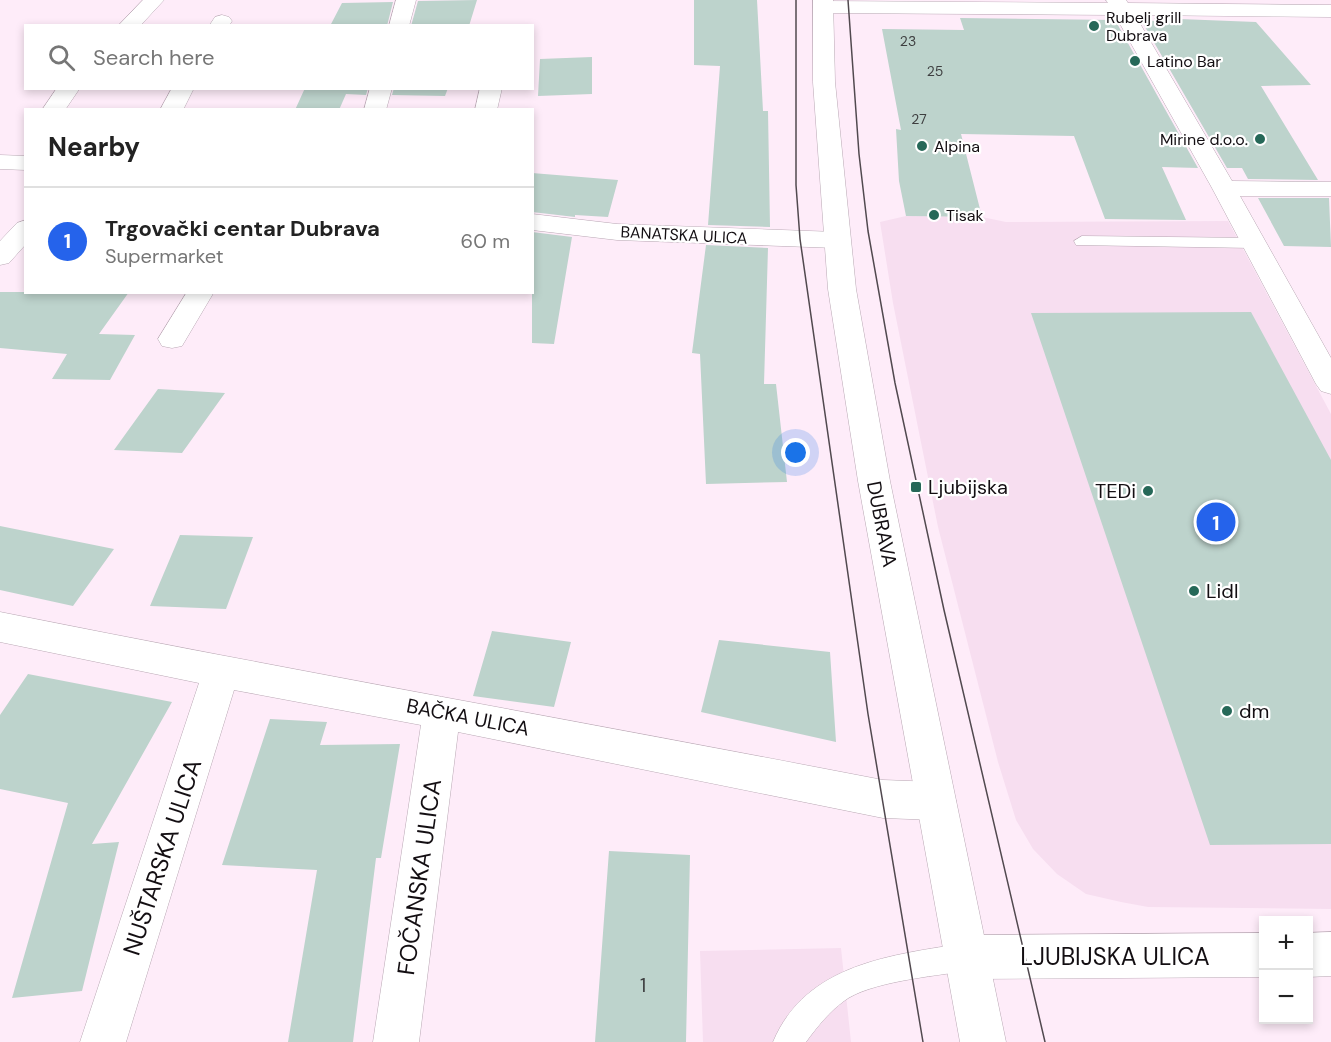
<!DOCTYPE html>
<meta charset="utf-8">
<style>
body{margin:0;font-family:"DM Sans",sans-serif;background:#f2f2f2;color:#222}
.controls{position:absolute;right:18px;bottom:18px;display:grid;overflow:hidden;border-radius:0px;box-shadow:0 3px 9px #0003}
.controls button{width:54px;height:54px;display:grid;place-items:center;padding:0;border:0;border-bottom:2px solid #e0e0e0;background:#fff;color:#222;font:30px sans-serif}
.you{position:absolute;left:796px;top:453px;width:21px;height:21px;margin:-15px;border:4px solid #fff;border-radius:50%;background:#1a73e8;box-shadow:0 0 0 9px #1a73e833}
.badge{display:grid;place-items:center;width:39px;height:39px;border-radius:50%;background:#2563eb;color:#fff;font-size:20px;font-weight:700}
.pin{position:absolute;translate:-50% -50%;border:3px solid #fff;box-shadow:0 2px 6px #0006}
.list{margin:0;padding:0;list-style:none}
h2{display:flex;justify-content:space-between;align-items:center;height:78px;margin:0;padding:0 24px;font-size:26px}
h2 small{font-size:20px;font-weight:400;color:#767676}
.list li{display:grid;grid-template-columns:39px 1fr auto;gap:18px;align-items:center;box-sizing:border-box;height:108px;padding:0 24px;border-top:2px solid #e0e0e0}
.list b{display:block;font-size:22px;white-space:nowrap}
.list p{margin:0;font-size:20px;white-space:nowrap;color:#767676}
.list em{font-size:20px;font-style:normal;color:#767676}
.icon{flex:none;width:33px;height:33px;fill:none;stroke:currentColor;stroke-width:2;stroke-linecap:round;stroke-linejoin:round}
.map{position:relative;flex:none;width:1331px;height:1042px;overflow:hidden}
.search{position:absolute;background:#fff;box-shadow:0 3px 9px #0003;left:24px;top:24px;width:510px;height:66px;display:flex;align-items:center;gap:15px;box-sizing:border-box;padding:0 21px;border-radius:0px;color:#767676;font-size:22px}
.panel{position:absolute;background:#fff;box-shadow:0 3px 9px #0003;left:24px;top:108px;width:510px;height:186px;border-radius:0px}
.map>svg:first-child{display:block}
.built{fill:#f7def0}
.building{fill:#bdd3cc}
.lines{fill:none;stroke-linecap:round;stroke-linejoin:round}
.service-casing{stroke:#b9a8b4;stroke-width:1}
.minor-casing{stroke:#b9a8b4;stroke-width:1}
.tertiary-casing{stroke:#b9a8b4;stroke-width:1}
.secondary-casing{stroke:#b9a8b4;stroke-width:1}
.service{fill:#fff;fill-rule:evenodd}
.minor{fill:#fff;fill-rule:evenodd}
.tertiary{fill:#fff;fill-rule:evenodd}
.secondary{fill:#fff;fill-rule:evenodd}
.tram{stroke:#51494f;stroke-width:1.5}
.poi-dot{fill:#266858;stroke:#fff;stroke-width:2}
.labels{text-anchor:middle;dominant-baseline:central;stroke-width:4.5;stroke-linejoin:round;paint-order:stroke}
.far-number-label{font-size:14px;fill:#3e3f40}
.far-poi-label{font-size:16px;fill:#130e12;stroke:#fff;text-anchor:start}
.far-street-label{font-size:16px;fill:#130e12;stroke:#fff}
.poi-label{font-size:20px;fill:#130e12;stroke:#fff;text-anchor:start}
.street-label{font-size:20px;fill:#130e12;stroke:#fff}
.near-number-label{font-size:20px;fill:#3e3f40}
.near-street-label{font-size:24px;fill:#130e12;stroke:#fff}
</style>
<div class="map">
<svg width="1331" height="1042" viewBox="0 0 1331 1042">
<rect width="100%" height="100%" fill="#feecf9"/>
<path class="built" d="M 906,216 L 982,217 L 1006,222 L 1228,221 L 1331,414 L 1331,909 L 1148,907 L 1121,902 L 1086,894 L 1057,874 L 1033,849 L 1016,820 L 998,762 L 938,527 L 893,303 L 880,222 Z
M 841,948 L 851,1042 L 703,1042 L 700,951 Z"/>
<path class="building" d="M 477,0 L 469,26 L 411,26 L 418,1 Z
M 694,0 L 757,0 L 763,111 L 768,111 L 770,227 L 708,225 L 720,66 L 694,65 Z
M 393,2 L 387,26 L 330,26 L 342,3 Z
M 960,18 L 1115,20 L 1198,168 L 1162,167 L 1186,220 L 1105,219 L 1074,136 L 961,134 L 982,217 L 906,216 L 899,181 L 896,129 L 901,130 L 882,29 L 964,30 Z
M 1154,18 L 1256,22 L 1311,85 L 1261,86 L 1318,180 L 1248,179 L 1242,168 L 1227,168 L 1141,20 L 1156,21 Z
M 592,57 L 592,94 L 538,96 L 540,59 Z
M 305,88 L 368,88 L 366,95 L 346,94 L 339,110 L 295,110 Z
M 394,88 L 448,88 L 445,96 L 392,95 Z
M 532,173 L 618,180 L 608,217 L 575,215 L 575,217 L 532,212 Z
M 1258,198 L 1329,198 L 1331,247 L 1284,246 Z
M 532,232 L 572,237 L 554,344 L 532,343 Z
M 706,245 L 768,248 L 764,384 L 776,384 L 787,482 L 706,484 L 700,354 L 692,353 Z
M 0,292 L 129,292 L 99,334 L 135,335 L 110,380 L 52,379 L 67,354 L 0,348 Z
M 1251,312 L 1331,460 L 1331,844 L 1210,845 L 1031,313 Z
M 158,389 L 225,393 L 182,453 L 114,450 Z
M 0,526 L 114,549 L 73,606 L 0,590 Z
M 180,535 L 253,537 L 226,609 L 150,606 Z
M 492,631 L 571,642 L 554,707 L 473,696 Z
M 719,640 L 830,652 L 836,742 L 701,712 Z
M 28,674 L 172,702 L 92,844 L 119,842 L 82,991 L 12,998 L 68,803 L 0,789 L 0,715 Z
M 270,719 L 327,722 L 320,745 L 400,744 L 381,858 L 376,858 L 353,1042 L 288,1042 L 317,870 L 222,865 Z
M 609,851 L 690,855 L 686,1042 L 595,1042 Z"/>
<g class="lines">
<g class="service-casing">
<path id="service" d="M 1082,236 L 1254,238 L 1262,243 L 1254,248 L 1076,245 L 1074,241 Z
M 966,943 L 976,947 L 980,957 L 976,967 L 966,971 C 934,976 869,982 844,1001 C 829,1012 817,1027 806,1042 L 773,1042 C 806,963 893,955 966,943 Z"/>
</g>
<g class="minor-casing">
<path id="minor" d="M 143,0 L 164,0 L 140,26 L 118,26 Z
M 396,0 L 416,0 L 409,26 L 389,26 Z
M 1106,0 L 1126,0 L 1128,3 L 1331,5 L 1331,17 L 1135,15 L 1232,181 L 1331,182 L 1331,196 L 1240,196 L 1331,358 L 1331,394 L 1321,391 L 1316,384 L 1212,188 L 1115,15 L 823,13 L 816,11 L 813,7 L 816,3 L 823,1 L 1108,3 Z
M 222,15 L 229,17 L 232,21 L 229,26 L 209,26 L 215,17 Z
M 57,88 L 80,88 L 65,110 L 42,110 Z
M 172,88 L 194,88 L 183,110 L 160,110 Z
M 370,88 L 392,88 L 386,110 L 364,110 Z
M 480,88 L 502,88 L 497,110 L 475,110 Z
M 0,155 L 26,156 L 26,170 L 0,169 Z
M 532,214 L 617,224 L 836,232 L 845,234 L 849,240 L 845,246 L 836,248 L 617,240 L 532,230 Z
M 26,220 L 26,244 L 9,263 L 0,265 L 0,241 L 17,223 Z
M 187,292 L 214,292 L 182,346 L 172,348 L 162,346 L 158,339 Z
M 0,612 C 294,671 589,723 883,780 L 936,782 L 950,788 L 956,801 L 950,814 L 936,820 L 883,818 L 458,732 L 419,1042 L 373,1042 L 421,725 L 234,690 L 126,1042 L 80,1042 L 199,683 L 0,642 Z"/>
</g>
<g class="tertiary-casing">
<path id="tertiary" d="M 1331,932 L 1331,976 L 1308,977 L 1308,933 Z
M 1264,933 L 1264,977 L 966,979 L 950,973 L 944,957 L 950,941 L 966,935 Z"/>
</g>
<g class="secondary-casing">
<path id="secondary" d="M 813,0 L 833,0 L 835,82 L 856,289 L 890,481 L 1006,1042 L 960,1042 L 858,481 L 828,289 L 813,82 Z"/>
</g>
<use href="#service" class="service"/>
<use href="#minor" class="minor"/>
<use href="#tertiary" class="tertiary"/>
<use href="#secondary" class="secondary"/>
<path class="tram" d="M 796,0 L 796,185 L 800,239 L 868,714 L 923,1042
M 848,0 L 859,154 L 868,231 L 895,383 L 944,610 L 1045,1042"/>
</g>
<g class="poi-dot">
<circle cx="1094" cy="26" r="6"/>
<circle cx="1135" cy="61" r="6"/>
<circle cx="1260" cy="139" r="6"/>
<circle cx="922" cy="146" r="6"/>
<circle cx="934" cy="215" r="6"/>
<rect x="910" y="481" width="12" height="12" rx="3"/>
<circle cx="1148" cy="491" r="6"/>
<circle cx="1194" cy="591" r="6"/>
<circle cx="1227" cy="711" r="6"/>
</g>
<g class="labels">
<g class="far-number-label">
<text x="908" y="41">23</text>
<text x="935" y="71">25</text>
<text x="919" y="119">27</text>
</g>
<g class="far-poi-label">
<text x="1106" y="17">Rubelj grill<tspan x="1106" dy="18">Dubrava</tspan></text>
<text x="1147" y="61">Latino Bar</text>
<text x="1248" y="139" text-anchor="end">Mirine d.o.o.</text>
<text x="934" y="146">Alpina</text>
<text x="946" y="215">Tisak</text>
</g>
<g class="far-street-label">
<text transform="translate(684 235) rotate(3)">BANATSKA ULICA</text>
</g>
<g class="poi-label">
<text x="928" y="487">Ljubijska</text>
<text x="1136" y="491" text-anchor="end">TEDi</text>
<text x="1206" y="591">Lidl</text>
<text x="1239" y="711">dm</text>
</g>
<g class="street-label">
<text transform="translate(882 524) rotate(79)">DUBRAVA</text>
<text transform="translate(468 717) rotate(11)">BAČKA ULICA</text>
</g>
<g class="near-number-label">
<text x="643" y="985">1</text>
</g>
<g class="near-street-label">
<text transform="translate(162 857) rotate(-72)">NUŠTARSKA ULICA</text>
<text transform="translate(419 877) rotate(-82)">FOČANSKA ULICA</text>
<text x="1115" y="956">LJUBIJSKA ULICA</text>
</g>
</g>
</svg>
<div class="controls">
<button>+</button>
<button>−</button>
</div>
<div class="you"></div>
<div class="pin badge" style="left:1216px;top:522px">1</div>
<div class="search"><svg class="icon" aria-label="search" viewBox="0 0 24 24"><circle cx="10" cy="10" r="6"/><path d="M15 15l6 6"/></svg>Search here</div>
<section class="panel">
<h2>Nearby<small></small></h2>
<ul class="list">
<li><span class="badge">1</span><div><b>Trgovački centar Dubrava</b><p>Supermarket</p></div><em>60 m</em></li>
</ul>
</section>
</div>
